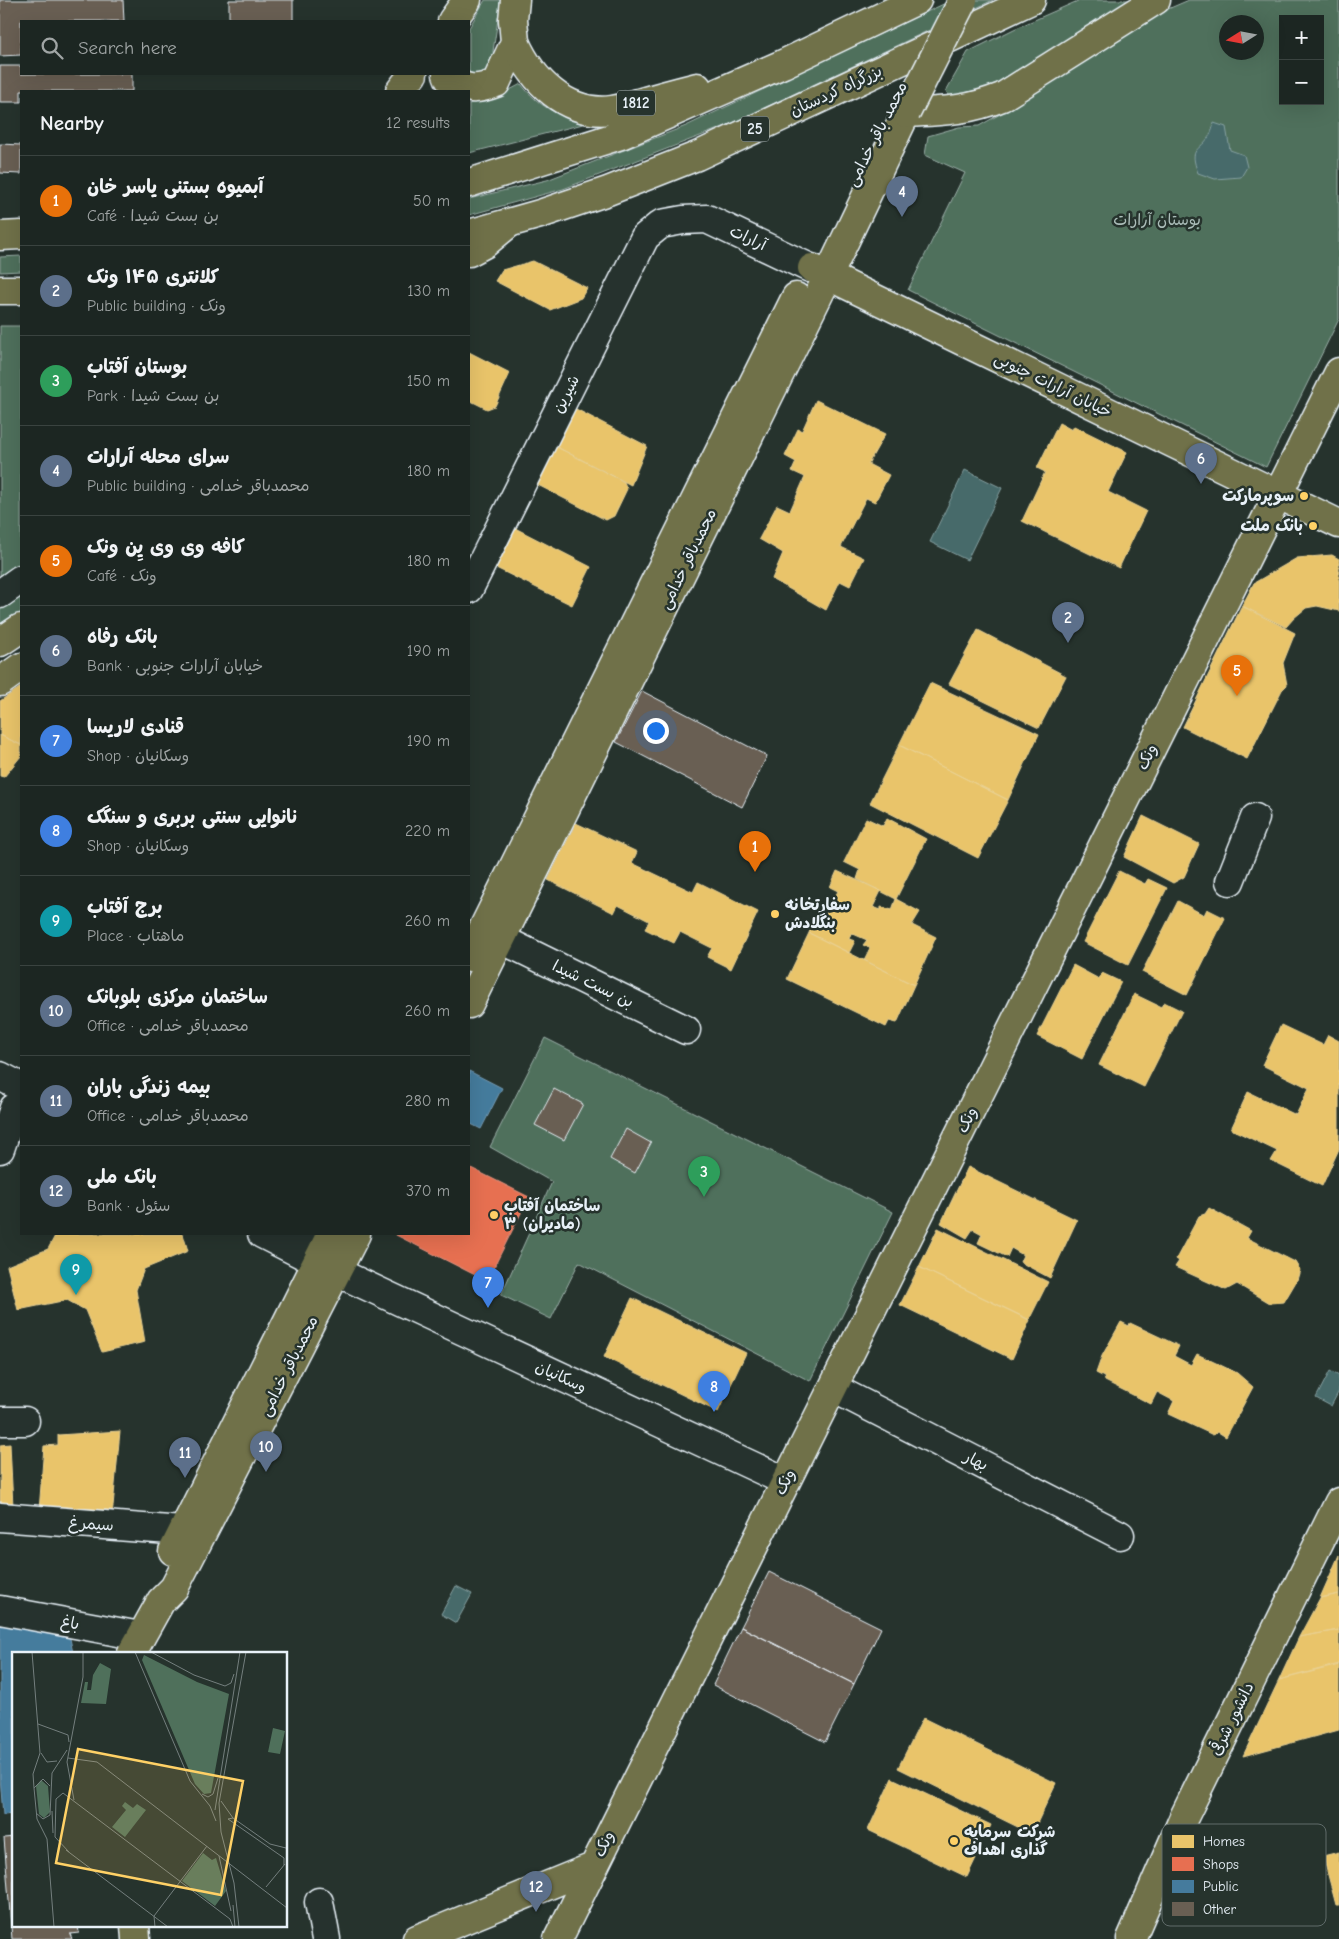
<!DOCTYPE html>
<meta charset="utf-8">
<style>
body{margin:0;font-family:"Comic Neue","Playpen Sans Arabic",sans-serif;background:#29322f;color:#f1f3f6}
.controls{position:absolute;right:15px;top:15px;display:grid;overflow:hidden;border-radius:0px;box-shadow:0 5px 20px #0002}
.controls button{width:45px;height:45px;display:grid;place-items:center;padding:0;border:0;border-bottom:1px solid #3a4340;background:#1c2622;color:#f1f3f6;font:25px sans-serif}
.compass{position:absolute;left:1219px;top:15px;width:45px;height:45px;border-radius:50%;background:#1c2622;box-shadow:0 5px 20px #0002;rotate:259deg}
.you{position:absolute;left:655px;top:730px;width:18px;height:18px;margin:-12px;border:4px solid #fff;border-radius:50%;background:#1a73e8;box-shadow:0 0 0 8px #1a73e833}
.badge{display:grid;place-items:center;width:32px;height:32px;border-radius:50%;background:#0b8043;color:#fff;font-size:16px;font-weight:700}
.pin{position:absolute;translate:-50% -41px;filter:drop-shadow(0 1px 2px #0008)}
.pin::after{content:'';position:absolute;top:26px;width:18px;height:15px;background:inherit;clip-path:polygon(0 0,100% 0,50% 100%)}
.list{margin:0;padding:0;list-style:none}
h2{display:flex;justify-content:space-between;align-items:center;height:65px;margin:0;padding:0 20px;font-size:21px}
h2 small{font-size:16px;font-weight:400;color:#a0a5a5}
.list li{display:grid;grid-template-columns:32px 1fr auto;gap:15px;align-items:center;box-sizing:border-box;height:90px;padding:0 20px;border-top:1px solid #3a4340}
.list b{display:block;font-size:19px;white-space:nowrap}
.list p{margin:0;font-size:16px;white-space:nowrap;color:#a0a5a5}
.list em{font-size:16px;font-style:normal;color:#a0a5a5}
.icon{flex:none;width:28px;height:28px;fill:none;stroke:currentColor;stroke-width:2;stroke-linecap:round;stroke-linejoin:round}
.map{position:relative;flex:none;width:1339px;height:1939px;overflow:hidden}
.search{position:absolute;background:#1c2622;box-shadow:0 5px 20px #0002;left:20px;top:20px;width:450px;height:55px;display:flex;align-items:center;gap:12px;box-sizing:border-box;padding:0 18px;border-radius:0px;color:#a0a5a5;font-size:19px}
.panel{position:absolute;background:#1c2622;box-shadow:0 5px 20px #0002;left:20px;top:90px;width:450px;height:1145px;border-radius:0px}
.map>svg:first-child{display:block}
.green{fill:#4f705b;stroke:#9cb0aa;fill-rule:evenodd}
.water{fill:#466b6a;stroke:#87a1a3}
.homes{fill:#e9c46a;stroke:#e9d295}
.shops{fill:#e76f51;stroke:#e79683}
.public{fill:#457b9d;stroke:#769eb8}
.building{fill:#695f53;stroke:#e8f1f8}
.lines{fill:none;stroke-linecap:round;stroke-linejoin:round}
.minor-casing{stroke:#e8f1f8;stroke-width:31}
.major-casing{stroke:#e8f1f8;stroke-width:31}
.highway-casing{stroke:#e8f1f8;stroke-width:31}
.minor{stroke:#26332d;stroke-width:28}
.major{stroke:#6f714a;stroke-width:28}
.highway{stroke:#6f714a;stroke-width:28}
.major-bridge-casing{stroke:#e8f1f8;stroke-width:31;stroke-linecap:butt}
.major-bridge{stroke:#6f714a;stroke-width:28}
.poi-dot{fill:#ffd166;stroke:#26332d;stroke-width:2}
.labels{text-anchor:middle;dominant-baseline:central;stroke-width:5;stroke-linejoin:round;paint-order:stroke}
.shield{fill:#26332d;stroke:#aeb8bb;stroke-width:1}
.shield-label{font-size:15px;font-weight:bold;fill:#e8f1f8}
.street-label{font-size:16px;fill:#e8f1f8;stroke:#26332d}
.park-label{font-size:16px;fill:#abbdb9;stroke:#26332d}
.poi-label{font-size:16px;font-weight:bold;fill:#e8f1f8;stroke:#26332d;text-anchor:start}
.inset-road{fill:none;stroke:#747f7e;stroke-width:1}
.view{fill:#ffd166;fill-opacity:0.15;stroke:#ffd166;stroke-width:2.5}
.inset-edge{fill:none;stroke:#e8f1f8;stroke-width:2.5}
.key{fill:#26332d;stroke:#606c6a;stroke-width:1}
.key-label{font-size:14px;fill:#e8f1f8}
</style>
<div class="map">
<svg width="1339" height="1939" viewBox="0 0 1339 1939">
<rect width="100%" height="100%" fill="#26332d"/>
<filter id="ink" filterUnits="userSpaceOnUse"><feTurbulence type="fractalNoise" baseFrequency=".02" numOctaves="2"/><feDisplacementMap in="SourceGraphic" scale="10" xChannelSelector="R" yChannelSelector="G"/><feConvolveMatrix kernelMatrix="1 2 1 2 8 2 1 2 1" color-interpolation-filters="sRGB"/></filter>
<g filter="url(#ink)">
<path class="green" d="M 485,0 L 501,0 L 493,51 L 495,63 L 486,80 L 469,74 L 469,28 Z
M 952,0 L 993,0 L 726,126 L 563,189 L 469,215 L 469,199 L 547,180 L 686,126 Z
M 1080,0 L 1140,0 L 969,103 L 955,104 L 946,91 L 968,52 L 1014,29 Z
M 1189,0 L 1339,0 L 1339,319 L 1266,467 L 908,290 L 965,173 L 925,155 L 928,136 L 959,127 L 979,126 L 1002,113 L 1147,18 ZM 1283,19 L 1320,19 L 1320,101 L 1283,101 ZM 1226,22 L 1256,22 L 1256,52 L 1226,52 Z
M 521,84 C 538,106 557,115 583,124 L 469,153 L 469,104 L 502,94 Z
M 21,256 L 21,271 L 0,272 L 0,257 Z
M 0,326 L 21,326 L 21,620 L 0,634 Z
M 545,1038 L 893,1212 L 810,1381 L 579,1262 L 551,1319 L 501,1295 L 552,1182 L 490,1147 Z"/>
<path class="water" d="M 1214,123 L 1226,127 L 1230,150 L 1244,155 L 1247,167 L 1241,177 L 1215,179 L 1198,173 C 1188,146 1199,153 1210,135 C 1212,131 1213,127 1214,123 Z
M 965,470 L 1002,488 L 967,560 L 930,542 Z
M 1330,1371 L 1339,1376 L 1339,1391 L 1331,1406 L 1316,1398 Z
M 456,1586 L 472,1594 L 456,1623 L 441,1614 Z"/>
<path class="homes" d="M 533,261 L 587,288 L 581,298 L 550,310 L 495,281 L 502,270 Z
M 469,352 L 510,373 L 495,406 L 487,409 L 469,400 Z
M 816,400 L 885,434 L 868,464 L 889,475 L 875,502 L 866,498 L 841,547 L 864,558 L 850,586 L 840,581 L 826,610 L 772,579 L 783,553 L 759,539 L 777,505 L 790,511 L 805,477 L 792,471 L 796,462 L 785,456 L 798,429 L 802,431 Z
M 572,407 L 647,446 L 631,485 L 553,445 Z
M 1059,423 L 1072,430 L 1074,426 L 1127,452 L 1108,492 L 1146,511 L 1119,568 L 1022,521 L 1045,472 L 1037,468 Z
M 553,445 L 624,482 L 627,489 L 614,516 L 606,520 L 534,483 Z
M 513,527 L 591,567 L 572,605 L 494,567 Z
M 1332,555 L 1339,559 L 1339,611 L 1317,606 L 1306,608 L 1294,618 L 1286,627 L 1242,606 L 1254,583 L 1297,558 Z
M 1242,606 L 1295,633 L 1283,663 L 1287,685 L 1282,690 L 1247,759 L 1183,727 Z
M 978,630 L 1066,676 L 1039,728 L 949,684 Z
M 930,683 L 1039,734 L 1008,800 L 899,745 Z
M 21,687 L 21,745 L 0,735 L 0,701 Z
M 0,735 L 21,745 L 21,756 L 4,777 L 0,776 Z
M 899,745 L 1008,800 L 978,858 L 870,803 Z
M 1143,816 L 1199,844 L 1184,877 L 1173,883 L 1124,857 Z
M 866,818 L 883,826 L 887,818 L 926,839 L 896,899 L 857,879 L 860,870 L 844,862 Z
M 576,823 L 637,852 L 632,863 L 693,892 L 698,882 L 758,912 L 731,969 L 707,957 L 712,948 L 680,932 L 674,943 L 645,929 L 649,921 L 618,905 L 614,913 L 548,880 Z
M 837,871 L 881,891 L 873,907 L 881,910 L 881,907 L 892,910 L 896,899 L 920,912 L 912,925 L 936,937 L 914,985 L 864,960 L 870,948 L 863,945 L 867,940 L 851,933 L 849,939 L 855,941 L 849,953 L 809,933 L 816,917 L 823,920 L 838,891 L 830,887 Z
M 1119,871 L 1145,884 L 1148,879 L 1167,888 L 1128,965 L 1083,942 Z
M 1178,901 L 1204,915 L 1207,909 L 1225,918 L 1187,995 L 1142,972 Z
M 809,933 L 914,985 L 897,1023 L 889,1021 L 886,1027 L 787,979 Z
M 1073,965 L 1099,979 L 1102,973 L 1121,982 L 1082,1059 L 1037,1036 Z
M 1134,994 L 1161,1007 L 1164,1002 L 1182,1011 L 1144,1087 L 1099,1065 Z
M 1281,1025 L 1323,1045 L 1328,1035 L 1339,1041 L 1339,1149 L 1322,1186 L 1271,1161 L 1277,1151 L 1231,1129 L 1248,1092 L 1296,1115 L 1309,1088 L 1262,1065 Z
M 968,1167 L 1077,1220 L 1050,1278 L 1020,1262 L 1023,1255 L 1011,1248 L 1007,1257 L 978,1243 L 982,1234 L 973,1229 L 967,1238 L 941,1223 Z
M 1209,1208 L 1251,1231 L 1247,1238 L 1295,1262 L 1300,1270 L 1297,1280 L 1284,1302 L 1269,1303 L 1237,1284 L 1226,1290 L 1175,1267 L 1179,1261 L 1176,1259 L 1199,1216 L 1205,1214 Z
M 938,1228 L 1048,1282 L 1029,1320 L 919,1267 Z
M 56,1234 L 183,1234 L 188,1251 L 144,1269 L 136,1290 L 145,1342 L 102,1352 L 85,1310 L 67,1300 L 18,1310 L 7,1266 L 48,1249 Z
M 919,1267 L 1030,1320 L 1012,1359 L 900,1305 Z
M 632,1298 L 746,1353 L 718,1412 L 604,1357 Z
M 1121,1322 L 1129,1326 L 1130,1323 L 1179,1346 L 1174,1356 L 1191,1365 L 1197,1354 L 1237,1373 L 1253,1387 L 1226,1437 L 1218,1432 L 1213,1435 L 1168,1414 L 1174,1401 L 1157,1392 L 1151,1404 L 1105,1381 L 1104,1377 L 1096,1373 L 1102,1356 Z
M 120,1431 L 112,1517 L 39,1511 L 44,1446 L 58,1445 L 58,1435 Z
M 10,1444 L 13,1507 L 0,1506 L 0,1445 Z
M 1339,1555 L 1339,1594 L 1320,1598 Z
M 1339,1594 L 1339,1630 L 1299,1637 L 1320,1598 Z
M 1339,1630 L 1339,1665 L 1279,1680 L 1299,1637 Z
M 1339,1664 L 1339,1730 L 1243,1756 L 1279,1680 Z
M 923,1718 L 1056,1783 L 1032,1834 L 898,1768 Z
M 892,1778 L 991,1825 L 984,1840 L 977,1837 L 969,1855 L 976,1858 L 967,1877 L 868,1830 Z
M 1339,1852 L 1339,1905 L 1336,1905 L 1323,1856 Z"/>
<path class="shops" d="M 469,1167 L 529,1197 L 487,1281 L 396,1235 L 396,1234 L 469,1234 Z"/>
<path class="public" d="M 469,1071 L 502,1088 L 481,1129 L 469,1123 Z
M 0,1617 L 68,1629 L 73,1653 L 14,1653 L 14,1814 L 3,1815 L 0,1777 Z"/>
<path class="building" d="M 0,0 L 123,0 L 124,21 L 21,21 L 21,55 L 0,56 Z
M 229,0 L 293,0 L 293,21 L 229,21 Z
M 0,66 L 21,66 L 21,74 L 132,74 L 132,91 L 21,91 L 21,102 L 0,102 Z
M 0,144 L 21,145 L 21,174 L 0,173 Z
M 642,691 L 767,756 L 742,807 L 616,742 Z
M 554,1089 L 583,1104 L 564,1140 L 535,1125 Z
M 626,1129 L 651,1143 L 635,1173 L 610,1159 Z
M 769,1572 L 881,1628 L 854,1684 L 741,1627 Z
M 741,1627 L 854,1684 L 825,1742 L 713,1685 Z
M 14,1837 L 14,1925 L 78,1925 L 79,1933 L 70,1934 L 72,1939 L 12,1939 L 4,1838 Z"/>
<g class="lines">
<g class="minor-casing">
<path id="minor" d="M 469,589 L 645,237 L 661,224 L 683,220 L 707,219 L 810,268
M 0,594 L 21,579
M 1230,881 L 1255,818
M 501,939 L 686,1030
M 0,1076 L 21,1087
M 0,1149 L 14,1108
M 262,1234 L 337,1272 L 785,1481
M 305,1234 L 342,1253
M 833,1388 L 1120,1535
M 0,1421 L 25,1421
M 0,1517 L 182,1531
M 0,1610 L 140,1636
M 319,1902 L 326,1939"/>
</g>
<g class="major-casing">
<path id="major" d="M 452,21 L 467,0
M 447,74 L 449,79 C 468,90 475,91 496,83 L 515,42 L 513,20 L 515,0
M 469,252 L 484,244 L 508,224
M 812,268 L 1339,524
M 0,642 L 21,628
M 0,682 L 21,667
M 469,957 L 796,297
M 469,1004 L 828,276 L 906,113
M 173,1551 L 331,1234
M 132,1653 L 161,1601 L 174,1588 L 356,1234
M 135,1925 L 136,1939
M 417,1939 L 593,1867
M 558,1939 L 1339,372
M 1131,1939 L 1184,1817 L 1339,1502"/>
</g>
<g class="highway-casing">
<path id="highway" d="M 515,42 C 532,80 566,116 612,110 C 620,109 629,105 638,103 C 658,97 677,92 697,87
M 400,91 L 413,74
M 906,113 C 943,111 967,111 1002,97 L 1156,0
M 469,183 L 621,135 L 783,64 L 917,0
M 469,234 L 540,214 L 608,191 L 697,156 L 1031,0
M 0,236 L 21,235
M 0,290 L 21,290"/>
</g>
<use href="#minor" class="minor"/>
<use href="#major" class="major"/>
<use href="#highway" class="highway"/>
<g class="major-bridge-casing">
<path id="major-bridge" d="M 906,113 L 963,0"/>
</g>
<use href="#major-bridge" class="major-bridge"/>
</g>
</g>
<g class="poi-dot">
<circle cx="1304" cy="496" r="5"/>
<circle cx="1313" cy="526" r="5"/>
<circle cx="775" cy="914" r="5"/>
<circle cx="494" cy="1215" r="5"/>
<circle cx="954" cy="1841" r="5"/>
</g>
<g class="labels">
<g class="shield">
<rect x="617" y="90.5" width="38" height="25" rx="4"/>
<rect x="741" y="116.5" width="28" height="25" rx="4"/>
</g>
<g class="shield-label">
<text x="636" y="103">1812</text>
<text x="755" y="129">25</text>
</g>
<g class="street-label">
<text transform="translate(836 91) rotate(-25)">بزرگراه کردستان</text>
<text transform="translate(877 134) rotate(-63)">محمد باقر خدامی</text>
<text transform="translate(748 238) rotate(25)">آرارات</text>
<text transform="translate(1053 385) rotate(26)">خیابان آرارات جنوبی</text>
<text transform="translate(566 394) rotate(-63)">شیرین</text>
<text transform="translate(688 559) rotate(-64)">محمدباقر خدامی</text>
<text transform="translate(1147 757) rotate(-64)">ونک</text>
<text transform="translate(593 984) rotate(26)">بن بست شیدا</text>
<text transform="translate(967 1120) rotate(-64)">ونک</text>
<text transform="translate(289 1366) rotate(-63)">محمدباقر خدامی</text>
<text transform="translate(561 1377) rotate(25)">وسکانیان</text>
<text transform="translate(976 1461) rotate(27)">بهار</text>
<text transform="translate(785 1482) rotate(-63)">ونک</text>
<text transform="translate(91 1524) rotate(4)">سیمرغ</text>
<text transform="translate(70 1623) rotate(10)">باغ</text>
<text transform="translate(1232 1719) rotate(-64)">دانشور شرقی</text>
<text transform="translate(604 1844) rotate(-64)">ونک</text>
</g>
<g class="park-label">
<text x="1157" y="220">بوستان آرارات</text>
</g>
<g class="poi-label">
<text x="1294" y="496" text-anchor="end">سوپرمارکت</text>
<text x="1303" y="526" text-anchor="end">بانک ملت</text>
<text x="785" y="905">سفارتخانه<tspan x="785" dy="18">بنگلادش</tspan></text>
<text x="504" y="1206">ساختمان آفتاب<tspan x="504" dy="18">۳ (مادیران)</tspan></text>
<text x="964" y="1832">شرکت سرمایه<tspan x="964" dy="18">گذاری اهداف</tspan></text>
</g>
</g>
<g transform="translate(12 1652)">
<rect width="275" height="275" fill="#26332d"/>
<path d="M 132,3 L 185,30 L 217,42 L 199,141 L 192,142 L 183,132 L 130,8 ZM 88,11 L 99,17 L 94,52 L 69,51 L 73,30 L 76,30 L 75,38 L 79,38 L 81,23 ZM 261,76 L 273,79 L 268,102 L 256,100 ZM 29,128 L 36,134 L 38,160 L 32,166 L 27,162 L 24,134 ZM 113,150 L 121,156 L 125,152 L 134,158 L 113,185 L 100,175 L 114,158 L 110,154 ZM 191,201 L 200,208 L 204,206 L 214,239 L 203,254 L 170,229 Z" fill="#4f705b"/>
<path class="inset-road" d="M 20,0 L 28,101 L 21,122 L 22,136 L 25,167 L 35,187 L 42,275M 123,0 L 178,129 L 198,154 L 204,169M 139,0 L 182,23 L 213,34 L 219,31 L 222,22M 26,72 L 56,83 L 57,90M 29,101 L 35,110 L 45,109M 56,106 L 85,110 L 275,256M 22,136 L 31,127 L 38,134M 190,142 L 196,145 L 201,142 L 206,126M 62,148 L 55,110 L 71,25 L 71,0M 209,149 L 221,166M 203,158 L 228,0M 40,159 L 41,181M 24,161 L 31,167 L 38,163 L 40,121 L 55,98M 54,198 L 156,275M 57,200 L 43,185 L 44,147 L 51,141 L 218,267 L 221,275M 207,204 L 219,259M 272,213 L 272,206 L 216,167 L 221,166 L 258,192 L 274,196M 254,235 L 273,212M 221,253 L 223,275M 143,275 L 142,264 L 195,194M 227,275 L 222,231 L 209,180 L 207,151 L 234,0"/>
<path class="view" d="M 66,97 L 231,129 L 209,243 L 44,211 Z"/>
<rect width="275" height="275" class="inset-edge"/>
</g>
<rect x="1162" y="1824" width="164" height="102" rx="8" class="key"/>
<rect x="1172" y="1835" width="22" height="13" fill="#e9c46a"/>
<rect x="1172" y="1857" width="22" height="14" fill="#e76f51"/>
<rect x="1172" y="1880" width="22" height="13" fill="#457b9d"/>
<rect x="1172" y="1902" width="22" height="14" fill="#695f53"/>
<g class="key-label">
<text x="1203" y="1846">Homes</text>
<text x="1203" y="1869">Shops</text>
<text x="1203" y="1891">Public</text>
<text x="1203" y="1914">Other</text>
</g>
</svg>
<div class="controls">
<button>+</button>
<button>−</button>
</div>
<svg class="compass" viewBox="-18 -18 36 36"><path d="M0-13l5 13h-10z" fill="#e53935"/><path d="M0 13l5-13h-10z" fill="#a0a5a5"/></svg>
<div class="you"></div>
<div class="pin badge" style="left:755px;top:872px;background:#e8710a">1</div>
<div class="pin badge" style="left:1068px;top:643px;background:#5c6f8a">2</div>
<div class="pin badge" style="left:704px;top:1197px;background:#2e9e5b">3</div>
<div class="pin badge" style="left:902px;top:217px;background:#5c6f8a">4</div>
<div class="pin badge" style="left:1237px;top:696px;background:#e8710a">5</div>
<div class="pin badge" style="left:1201px;top:484px;background:#5c6f8a">6</div>
<div class="pin badge" style="left:488px;top:1308px;background:#3f7fe0">7</div>
<div class="pin badge" style="left:714px;top:1412px;background:#3f7fe0">8</div>
<div class="pin badge" style="left:76px;top:1295px;background:#0f9aa8">9</div>
<div class="pin badge" style="left:266px;top:1472px;background:#5c6f8a">10</div>
<div class="pin badge" style="left:185px;top:1478px;background:#5c6f8a">11</div>
<div class="pin badge" style="left:536px;top:1912px;background:#5c6f8a">12</div>
<div class="search"><svg class="icon" aria-label="search" viewBox="0 0 24 24"><circle cx="10" cy="10" r="6"/><path d="M15 15l6 6"/></svg>Search here</div>
<section class="panel">
<h2>Nearby<small>12 results</small></h2>
<ul class="list">
<li><span class="badge" style="background:#e8710a">1</span><div><b>آبمیوه بستنی یاسر خان</b><p>Café · بن بست شیدا</p></div><em>50 m</em></li>
<li><span class="badge" style="background:#5c6f8a">2</span><div><b>کلانتری ۱۴۵ ونک</b><p>Public building · ونک</p></div><em>130 m</em></li>
<li><span class="badge" style="background:#2e9e5b">3</span><div><b>بوستان آفتاب</b><p>Park · بن بست شیدا</p></div><em>150 m</em></li>
<li><span class="badge" style="background:#5c6f8a">4</span><div><b>سرای محله آرارات</b><p>Public building · محمدباقر خدامی</p></div><em>180 m</em></li>
<li><span class="badge" style="background:#e8710a">5</span><div><b>کافه وی‌ وی‌ یِن ونک</b><p>Café · ونک</p></div><em>180 m</em></li>
<li><span class="badge" style="background:#5c6f8a">6</span><div><b>بانک رفاه</b><p>Bank · خیابان آرارات جنوبی</p></div><em>190 m</em></li>
<li><span class="badge" style="background:#3f7fe0">7</span><div><b>قنادی لاریسا</b><p>Shop · وسکانیان</p></div><em>190 m</em></li>
<li><span class="badge" style="background:#3f7fe0">8</span><div><b>نانوایی سنتی بربری و سنگک</b><p>Shop · وسکانیان</p></div><em>220 m</em></li>
<li><span class="badge" style="background:#0f9aa8">9</span><div><b>برج آفتاب</b><p>Place · ماهتاب</p></div><em>260 m</em></li>
<li><span class="badge" style="background:#5c6f8a">10</span><div><b>ساختمان مرکزی بلوبانک</b><p>Office · محمدباقر خدامی</p></div><em>260 m</em></li>
<li><span class="badge" style="background:#5c6f8a">11</span><div><b>بیمه زندگی باران</b><p>Office · محمدباقر خدامی</p></div><em>280 m</em></li>
<li><span class="badge" style="background:#5c6f8a">12</span><div><b>بانک ملی</b><p>Bank · سئول</p></div><em>370 m</em></li>
</ul>
</section>
</div>
